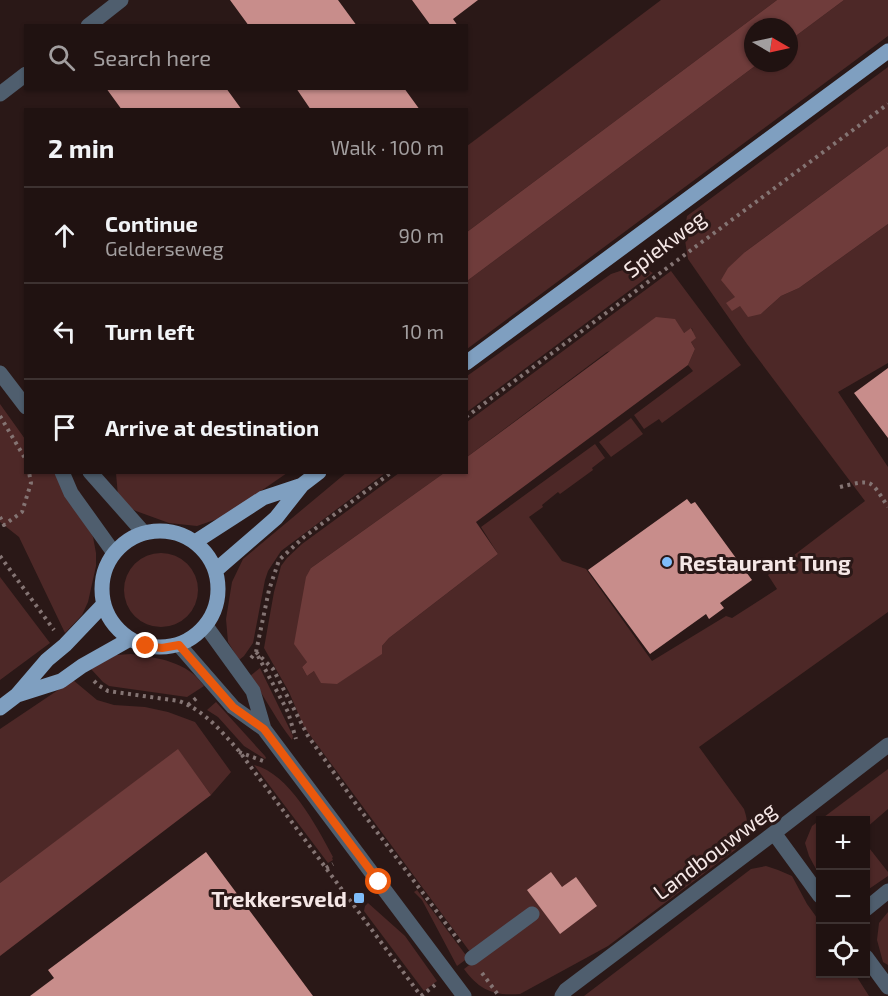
<!DOCTYPE html>
<meta charset="utf-8">
<style>
body{margin:0;font-family:"Exo 2",sans-serif;background:#281b1a;color:#f1f3f6}
.controls{position:absolute;right:18px;bottom:18px;display:grid;overflow:hidden;border-radius:0px;box-shadow:0 2px 4px #0004}
.controls button{width:54px;height:54px;display:grid;place-items:center;padding:0;border:0;border-bottom:2px solid #3d3231;background:#201211;color:#f1f3f6;font:30px sans-serif}
.compass{position:absolute;left:744px;top:18px;width:54px;height:54px;border-radius:50%;background:#201211;box-shadow:0 2px 4px #0004;rotate:99deg}
.stop{position:absolute;width:18px;height:18px;margin:-14px;border:4px solid #ea580c;border-radius:50%;background:#fff}
.stop.end{background:#ea580c;border-color:#fff;box-shadow:0 2px 6px #0008}
.list{margin:0;padding:0;list-style:none}
h2{display:flex;justify-content:space-between;align-items:center;height:78px;margin:0;padding:0 24px;font-size:26px}
h2 small{font-size:20px;font-weight:400;color:#a29e9f}
.list li{display:grid;grid-template-columns:39px 1fr auto;gap:18px;align-items:center;box-sizing:border-box;height:96px;padding:0 24px;border-top:2px solid #3d3231}
.list b{display:block;font-size:22px;white-space:nowrap}
.list p{margin:0;font-size:20px;white-space:nowrap;color:#a29e9f}
.list em{font-size:20px;font-style:normal;color:#a29e9f}
.icon{flex:none;width:33px;height:33px;fill:none;stroke:currentColor;stroke-width:2;stroke-linecap:round;stroke-linejoin:round}
.map{position:relative;flex:none;width:888px;height:996px;overflow:hidden}
.search{position:absolute;background:#201211;box-shadow:0 2px 4px #0004;left:24px;top:24px;width:444px;height:66px;display:flex;align-items:center;gap:15px;box-sizing:border-box;padding:0 21px;border-radius:0px;color:#a29e9f;font-size:22px}
.panel{position:absolute;background:#201211;box-shadow:0 2px 4px #0004;left:24px;top:108px;width:444px;height:366px;border-radius:0px}
.map>svg:first-child{display:block}
.green{fill:#4d2827}
.water{fill:#6f3c3b}
.building{fill:#c88d8b}
.lines{fill:none;stroke-linecap:round;stroke-linejoin:round}
.path{stroke:#847473;stroke-width:4;stroke-dasharray:3 4.5;stroke-linecap:butt}
.minor{stroke:#4f5e6e;stroke-width:15}
.major{stroke:#7f9fc0;stroke-width:15}
.route{stroke:#ea580c;stroke-width:8}
.poi-dot{fill:#7fbdfa;stroke:#2a1817;stroke-width:2}
.labels{text-anchor:middle;dominant-baseline:central;stroke-width:6;stroke-linejoin:round;paint-order:stroke}
.street-label{font-size:22px;fill:#f5e7e6;stroke:#2a1817}
.poi-label{font-size:22px;font-weight:bold;fill:#f5e7e6;stroke:#2a1817;text-anchor:start}
</style>
<div class="map">
<svg width="888" height="996" viewBox="0 0 888 996">
<rect width="100%" height="100%" fill="#2a1817"/>
<path class="green" d="M 661,0 L 777,0 L 467,232 L 467,146 Z
M 844,0 L 888,0 L 888,36 L 467,349 L 467,281 L 759,63 L 789,63 L 789,41 Z
M 888,67 L 888,146 L 745,252 L 735,298 L 740,306 L 761,314 L 781,296 L 799,288 L 888,224 L 888,363 L 838,392 L 888,467 L 888,612 L 699,747 L 744,809 C 750,826 747,837 735,850 L 608,946 L 520,994 C 494,996 479,990 464,969 L 476,960 L 304,727 L 289,692 L 264,648 L 274,592 L 281,566 L 287,558 L 302,544 L 399,473 L 444,473 L 311,568 L 307,662 L 302,667 L 307,676 L 314,671 L 382,646 L 389,638 L 498,554 L 481,527 L 595,444 L 605,458 L 592,468 L 593,470 L 560,494 L 558,492 L 542,505 L 543,507 L 529,517 L 562,561 L 586,569 L 652,661 L 726,616 L 732,618 L 777,589 L 768,575 L 865,501 L 747,344 L 688,259 L 684,234 L 687,216 Z
M 626,269 L 646,269 L 653,273 L 467,412 L 467,376 L 611,274 Z
M 671,271 L 741,365 L 662,423 L 659,419 L 644,429 L 634,415 L 693,371 L 688,365 L 695,349 L 691,342 L 693,333 L 692,328 L 684,333 L 607,352 L 467,457 L 467,422 Z
M 0,404 L 25,439 L 26,472 L 60,473 L 80,492 L 85,523 L 93,537 L 96,553 L 96,566 L 88,602 L 82,615 L 65,633 L 19,537 L 0,522 Z
M 631,418 L 643,434 L 611,457 L 599,442 Z
M 183,472 L 185,473 L 287,473 L 223,517 L 197,526 L 169,523 L 136,511 L 126,506 L 118,496 L 116,473 Z
M 346,473 L 385,473 L 281,551 L 268,571 L 265,580 L 253,643 L 244,656 L 239,660 L 228,642 L 226,619 L 232,582 L 243,559 Z
M124 590a37 37 0 1 1 74 0a37 37 0 1 1-74 0Z
M 0,577 L 50,643 L 0,680 Z
M 131,654 C 158,658 187,661 204,686 L 187,697 L 109,686 L 103,682 L 91,669 L 116,655 Z
M 260,668 L 293,736 L 292,740 C 276,720 265,697 250,676 Z
M 73,680 L 97,700 L 114,705 L 145,707 L 168,712 L 195,722 L 231,772 L 211,795 L 178,750 L 0,883 L 0,729 Z
M 216,702 L 265,756 L 266,758 L 265,759 L 244,746 L 218,717 L 207,710 Z
M 254,765 C 289,773 317,827 333,857 L 332,858 L 333,860 L 328,863 Z
M 888,769 L 888,809 L 866,828 L 866,820 L 820,820 L 820,873 L 816,869 L 809,856 L 805,843 L 812,826 Z
M 866,844 L 888,872 L 888,876 L 866,891 Z
M 766,866 L 778,870 L 792,876 L 807,904 L 820,922 L 820,974 L 855,974 L 869,996 L 584,996 L 751,869 Z
M 417,890 L 468,958 L 457,966 L 422,900 L 414,892 Z
M 368,903 L 405,936 L 437,981 L 424,991 L 364,911 L 365,906 Z
M 888,912 L 888,965 L 883,962 L 877,940 L 879,923 Z"/>
<path class="water" d="M 777,0 L 844,0 L 789,41 L 789,27 L 753,27 L 753,63 L 759,63 L 467,281 L 467,232 Z
M 888,146 L 888,224 L 799,288 L 781,296 L 761,314 L 748,317 L 740,306 L 732,311 L 726,303 L 735,297 L 721,280 L 728,268 L 745,252 Z
M 656,317 L 675,319 L 684,333 L 691,328 L 696,338 L 691,342 L 695,349 L 688,365 L 476,522 L 498,554 L 389,638 L 382,646 L 382,654 L 337,684 L 321,683 L 314,671 L 307,676 L 302,667 L 307,662 L 294,644 L 306,577 L 311,568 L 444,473 L 466,472 L 467,457 Z
M 178,749 L 211,795 L 0,956 L 0,883 Z"/>
<path class="building" d="M 230,0 L 338,0 L 357,26 L 249,26 Z
M 412,0 L 478,0 L 453,19 L 458,26 L 431,26 Z
M 106,88 L 226,88 L 242,110 L 122,110 Z
M 296,88 L 404,88 L 420,110 L 311,110 Z
M 888,368 L 888,438 L 854,393 Z
M 687,499 L 691,504 L 695,502 L 752,580 L 720,603 L 724,608 L 709,619 L 706,614 L 650,654 L 588,570 Z
M 206,852 L 313,996 L 30,996 L 54,978 L 48,970 Z
M 551,872 L 562,887 L 576,877 L 597,906 L 560,934 L 527,890 Z"/>
<g class="lines">
<path class="path" d="M 0,416 L 26,460
M 466,417 L 888,104
M 840,487 C 873,479 870,479 888,507
M 0,517 L 4,525 L 22,512 L 31,483 L 29,472
M 0,556 L 54,630
M 256,652 L 273,669 L 308,736 L 356,804 L 462,945
M 258,656 L 288,712 L 296,739
M 251,658 L 256,652 L 269,590 L 279,560 L 304,537 L 392,472
M 94,681 L 98,685 L 108,691 L 179,701 C 205,711 221,731 239,751 L 421,996
M 188,705 L 199,696
M 239,752 L 266,762
M 326,868 L 333,864
M 482,973 L 499,996
M 421,996 L 435,985"/>
<path class="minor" d="M 88,26 L 121,0
M 0,94 L 26,74
M 0,373 L 26,407
M 62,472 L 71,493 L 114,553
M 90,472 L 144,533
M 206,626 L 253,691 L 264,729
M 179,645 L 233,707 L 264,729 L 464,996
M 774,833 L 820,896
M 866,909 L 888,891
M 866,957 L 888,987
M 472,958 L 532,914
M 562,996 L 566,990 L 774,833 L 888,745"/>
<path class="major" d="M 466,363 L 888,51
M102 589a58 58 0 1 1 116 0a58 58 0 1 1-116 0Z
M 195,542 L 263,498 L 302,485
M 216,570 L 276,518 L 302,485 L 319,472
M 17,695 L 61,681 L 82,666 L 130,639
M 0,708 L 17,695 L 47,660 L 65,645 L 104,604"/>
</g>
<g class="lines">
<path class="route" d="M 146,646 L 162,648 L 179,645 L 233,707 L 264,729 L 379,882"/>
</g>
<g class="poi-dot">
<circle cx="667" cy="562" r="6"/>
<rect x="353" y="892" width="12" height="12" rx="3"/>
</g>
<g class="labels">
<g class="street-label">
<text transform="translate(664 243) rotate(-37)">Spiekweg</text>
<text transform="translate(714 850) rotate(-37)">Landbouwweg</text>
</g>
<g class="poi-label">
<text x="679" y="562">Restaurant Tung</text>
<text x="347" y="898" text-anchor="end">Trekkersveld</text>
</g>
</g>
</svg>
<div class="controls">
<button>+</button>
<button>−</button>
<button><svg class="icon" aria-label="locate" viewBox="0 0 24 24"><circle cx="12" cy="12" r="6"/><path d="M12 2v4M12 18v4M2 12h4M18 12h4"/></svg></button>
</div>
<svg class="compass" viewBox="-18 -18 36 36"><path d="M0-13l5 13h-10z" fill="#e53935"/><path d="M0 13l5-13h-10z" fill="#a29e9f"/></svg>
<div class="stop" style="left:379px;top:882px"></div>
<div class="stop end" style="left:146px;top:646px"></div>
<div class="search"><svg class="icon" aria-label="search" viewBox="0 0 24 24"><circle cx="10" cy="10" r="6"/><path d="M15 15l6 6"/></svg>Search here</div>
<section class="panel">
<h2>2 min<small>Walk · 100 m</small></h2>
<ul class="list">
<li><svg class="icon" aria-label="ahead" viewBox="0 0 24 24"><path d="M12 20V5M6 11l6-6 6 6"/></svg><div><b>Continue</b><p>Gelderseweg</p></div><em>90 m</em></li>
<li><svg class="icon" aria-label="left" viewBox="0 0 24 24"><path d="M17 20v-9H6M10 6l-5 5 5 5"/></svg><div><b>Turn left</b></div><em>10 m</em></li>
<li><svg class="icon" aria-label="arrive" viewBox="0 0 24 24"><path d="M6 21V4h12l-3 4 3 4H6"/></svg><div><b>Arrive at destination</b></div></li>
</ul>
</section>
</div>
